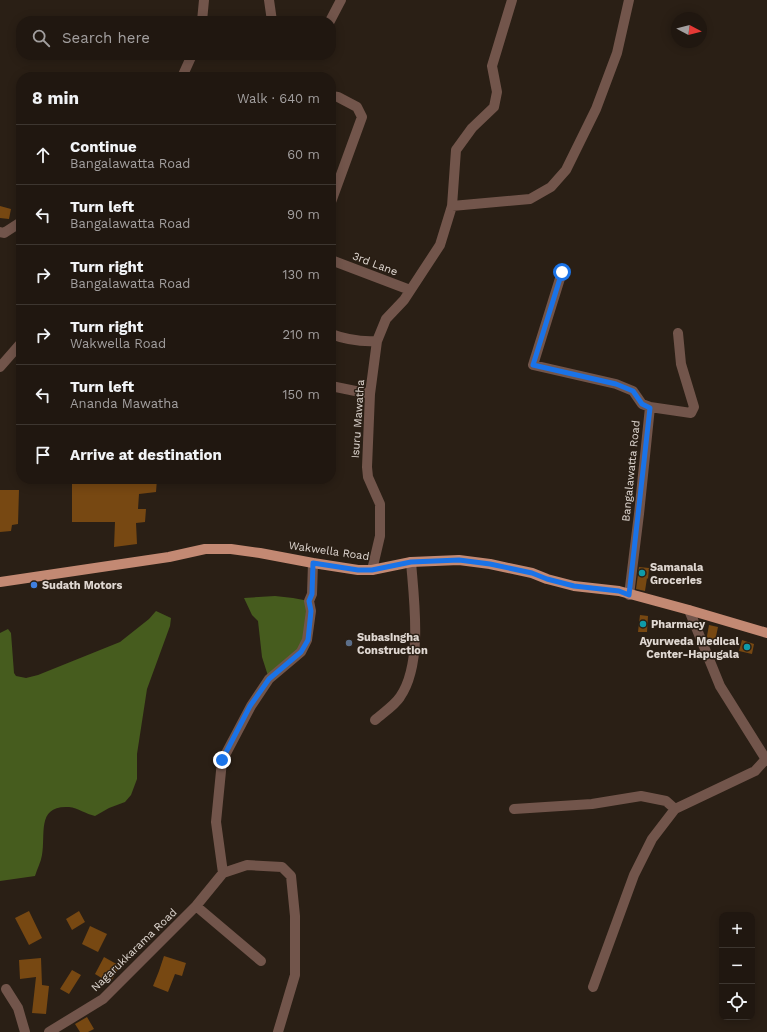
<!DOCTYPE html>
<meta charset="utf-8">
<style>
body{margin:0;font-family:"Work Sans",sans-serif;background:#282019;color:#f1f3f6}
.controls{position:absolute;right:12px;bottom:12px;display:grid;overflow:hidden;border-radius:8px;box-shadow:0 2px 10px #0003}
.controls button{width:36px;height:36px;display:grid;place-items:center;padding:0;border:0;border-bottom:1px solid #3d3630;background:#201710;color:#f1f3f6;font:20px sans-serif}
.compass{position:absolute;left:671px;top:12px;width:36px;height:36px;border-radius:50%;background:#201710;box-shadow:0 2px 10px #0003;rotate:97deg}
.stop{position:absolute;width:12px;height:12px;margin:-9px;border:3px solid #1a73e8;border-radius:50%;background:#fff}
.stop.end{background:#1a73e8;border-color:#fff;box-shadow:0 1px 4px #0008}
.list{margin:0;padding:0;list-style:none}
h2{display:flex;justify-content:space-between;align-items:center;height:52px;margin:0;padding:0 16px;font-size:17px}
h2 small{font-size:13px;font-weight:400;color:#a29f9f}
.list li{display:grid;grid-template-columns:26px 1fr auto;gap:12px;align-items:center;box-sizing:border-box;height:60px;padding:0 16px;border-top:1px solid #3d3630}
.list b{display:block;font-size:15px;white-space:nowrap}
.list p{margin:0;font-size:13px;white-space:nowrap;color:#a29f9f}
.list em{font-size:13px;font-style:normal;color:#a29f9f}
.icon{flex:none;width:22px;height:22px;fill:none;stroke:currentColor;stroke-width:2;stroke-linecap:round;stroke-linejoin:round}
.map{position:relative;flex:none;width:767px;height:1032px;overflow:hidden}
.search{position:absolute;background:#201710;box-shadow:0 2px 10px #0003;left:16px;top:16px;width:320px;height:44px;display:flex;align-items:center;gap:10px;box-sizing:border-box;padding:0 14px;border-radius:16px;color:#a29f9f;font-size:15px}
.panel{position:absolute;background:#201710;box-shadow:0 2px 10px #0003;left:16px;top:72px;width:320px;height:412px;border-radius:16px}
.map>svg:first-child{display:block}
.forest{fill:#465c1e}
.building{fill:#774812}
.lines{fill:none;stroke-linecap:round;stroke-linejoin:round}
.minor{stroke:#72554b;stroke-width:10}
.tertiary{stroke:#72554b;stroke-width:10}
.primary{stroke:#c38973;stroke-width:10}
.route{stroke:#1a73e8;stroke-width:5}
.culture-dot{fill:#0f9aa8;stroke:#2a1f15;stroke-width:1.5}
.shop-dot{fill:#3f7fe0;stroke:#2a1f15;stroke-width:1.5}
.service-dot{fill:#5c6f8a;stroke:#2a1f15;stroke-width:1.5}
.labels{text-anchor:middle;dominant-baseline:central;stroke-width:3;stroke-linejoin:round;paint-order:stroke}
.street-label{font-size:11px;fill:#e0d8d2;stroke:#2a1f15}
.poi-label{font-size:11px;font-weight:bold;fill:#e0d8d2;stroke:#2a1f15;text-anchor:start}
</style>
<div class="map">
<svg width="767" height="1032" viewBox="0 0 767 1032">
<rect width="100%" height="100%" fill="#2a1f15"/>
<path class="forest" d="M 275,596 L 293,598 L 309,601 L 307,640 L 269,679 L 262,657 L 258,621 L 252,615 L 244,598 Z
M 156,611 L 171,618 L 170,626 L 147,689 L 137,754 L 137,779 L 131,795 L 125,802 L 109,808 L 95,816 C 86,814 78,808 69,807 C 36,805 46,834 42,855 C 41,862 37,869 35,876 L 0,881 L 0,633 L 8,629 L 11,633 L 14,673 L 16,676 L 26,678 L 38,675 L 120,642 L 149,619 Z"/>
<path class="building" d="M 0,206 L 11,209 L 9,219 L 0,218 Z
M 72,479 L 157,479 L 156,492 L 139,494 L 138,509 L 146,509 L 145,522 L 136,523 L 137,544 L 114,547 L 115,522 L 72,522 Z
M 0,490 L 19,490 L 18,524 L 12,525 L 11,531 L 0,532 Z
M 639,567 L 649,568 L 648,579 L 647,578 L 645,591 L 636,589 Z
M 640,615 L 648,616 L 647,632 L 638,632 Z
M 709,625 L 718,627 L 715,641 L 708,639 L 707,636 Z
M 742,640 L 754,644 L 752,654 L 739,651 Z
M 29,911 L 42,938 L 29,945 L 15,918 Z
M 79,911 L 85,922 L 72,930 L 66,919 Z
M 90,926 L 107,934 L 98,952 L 82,944 Z
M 164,956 L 186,963 L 182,976 L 175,974 L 168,992 L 153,986 L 159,971 Z
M 104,957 L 120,966 L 110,983 L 95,974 Z
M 41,958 L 42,985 L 49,986 L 46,1014 L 32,1013 L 36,977 L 20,979 L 19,960 Z
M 72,970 L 81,975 L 69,994 L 60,989 Z
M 87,1017 L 94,1029 L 88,1032 L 80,1032 L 75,1024 Z"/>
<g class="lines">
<path class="minor" d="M 269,0 L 272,21
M 330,21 L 341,0
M 331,96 L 338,97 L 357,107 L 362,117 L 331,202
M 452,206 L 530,199 L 551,187 L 566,170 L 596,109 L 617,53 L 629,0
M 0,232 L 4,233 L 21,222
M 331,260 L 410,290
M 562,272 L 533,365 L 616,384 L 633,391 L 642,404 L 650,407 L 639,514 L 629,595
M 331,334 C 347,340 360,342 377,341
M 331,386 L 370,394
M 650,407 L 691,413 L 694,407 L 681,364 L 678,333
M 372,570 L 380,536 L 380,504 L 368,477 L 367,467 L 370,394 L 377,341 L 386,319 L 404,300 L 440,245 L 452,206 L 456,150 L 472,128 L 494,107 L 497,92 L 492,66 L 512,0
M 375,720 C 383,713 395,705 400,697 C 423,664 414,600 411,562
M 514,809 L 592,804 L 641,796 L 666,801 L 675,809
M 196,906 L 261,961
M 593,987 L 634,875 L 652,839 L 675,809 L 755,771 L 766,759
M 6,989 L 18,1008 L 25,1032
M 49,1032 L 103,999 L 196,906 L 223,873
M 278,1032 L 295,975 L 295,916 L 291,876 L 282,867 L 247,865 L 223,873 L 216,822 L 222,761 L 251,706 L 269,679 L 301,652 L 307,640 L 311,611 L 309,601 L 312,594 L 313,563"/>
<path class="tertiary" d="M 202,21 L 204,0
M 182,77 L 192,55
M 0,367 L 21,343
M 689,610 L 720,686 L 767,761"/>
<path class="primary" d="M 0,582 L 169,557 L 205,549 L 231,549 L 260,553 L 313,563 L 358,570 L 372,570 L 411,562 L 459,560 L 490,564 L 532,573 L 547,579 L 574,586 L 619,591 L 689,610 L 767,633"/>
</g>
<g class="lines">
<path class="route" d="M 222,760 L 250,706 L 269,679 L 301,652 L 308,640 L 311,611 L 309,601 L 312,594 L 313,563 L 358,570 L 372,570 L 411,562 L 459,560 L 490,564 L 532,573 L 547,579 L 574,586 L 619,591 L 629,595 L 650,408 L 642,404 L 633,391 L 616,384 L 533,365 L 562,272"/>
</g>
<g class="culture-dot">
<circle cx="642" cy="573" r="4"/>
<circle cx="643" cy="624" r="4"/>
<circle cx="747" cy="647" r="4"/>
</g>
<circle class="shop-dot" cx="34" cy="585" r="4"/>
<circle class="service-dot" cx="349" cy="643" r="4"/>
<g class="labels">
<g class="street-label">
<text transform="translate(375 264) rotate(21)">3rd Lane</text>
<text transform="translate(358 419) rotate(-86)">Isuru Mawatha</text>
<text transform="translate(631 471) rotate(-84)">Bangalawatta Road</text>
<text transform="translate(329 551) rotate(8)">Wakwella Road</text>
<text transform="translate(134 950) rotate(-44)">Nagarukkarama Road</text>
</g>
<g class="poi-label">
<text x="650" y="567">Samanala<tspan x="650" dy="13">Groceries</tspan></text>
<text x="42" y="585">Sudath Motors</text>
<text x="651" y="624">Pharmacy</text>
<text x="357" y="637">Subasingha<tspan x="357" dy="13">Construction</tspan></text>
<text x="739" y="641" text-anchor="end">Ayurweda Medical<tspan x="739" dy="13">Center-Hapugala</tspan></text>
</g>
</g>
</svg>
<div class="controls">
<button>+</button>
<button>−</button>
<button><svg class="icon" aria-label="locate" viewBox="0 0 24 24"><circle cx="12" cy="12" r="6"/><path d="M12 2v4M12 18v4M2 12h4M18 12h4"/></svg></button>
</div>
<svg class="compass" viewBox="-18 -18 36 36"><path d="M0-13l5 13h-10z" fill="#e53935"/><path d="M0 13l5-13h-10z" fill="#a29f9f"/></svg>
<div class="stop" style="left:562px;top:272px"></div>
<div class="stop end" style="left:222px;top:760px"></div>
<div class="search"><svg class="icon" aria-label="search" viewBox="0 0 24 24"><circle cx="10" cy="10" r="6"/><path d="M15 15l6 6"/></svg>Search here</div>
<section class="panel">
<h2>8 min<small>Walk · 640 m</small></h2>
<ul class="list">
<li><svg class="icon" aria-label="ahead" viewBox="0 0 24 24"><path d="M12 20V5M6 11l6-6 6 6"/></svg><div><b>Continue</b><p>Bangalawatta Road</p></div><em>60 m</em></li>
<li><svg class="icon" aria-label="left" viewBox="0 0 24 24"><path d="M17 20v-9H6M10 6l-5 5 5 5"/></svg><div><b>Turn left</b><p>Bangalawatta Road</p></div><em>90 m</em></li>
<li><svg class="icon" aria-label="right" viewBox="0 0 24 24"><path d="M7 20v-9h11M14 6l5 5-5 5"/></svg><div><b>Turn right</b><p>Bangalawatta Road</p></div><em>130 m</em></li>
<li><svg class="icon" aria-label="right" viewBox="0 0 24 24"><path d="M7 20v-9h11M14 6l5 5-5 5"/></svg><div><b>Turn right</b><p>Wakwella Road</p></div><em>210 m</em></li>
<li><svg class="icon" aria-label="left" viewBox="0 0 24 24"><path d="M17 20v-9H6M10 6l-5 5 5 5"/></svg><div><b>Turn left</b><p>Ananda Mawatha</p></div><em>150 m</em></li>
<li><svg class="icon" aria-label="arrive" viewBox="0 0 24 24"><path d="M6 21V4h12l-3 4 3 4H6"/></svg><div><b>Arrive at destination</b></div></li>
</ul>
</section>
</div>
